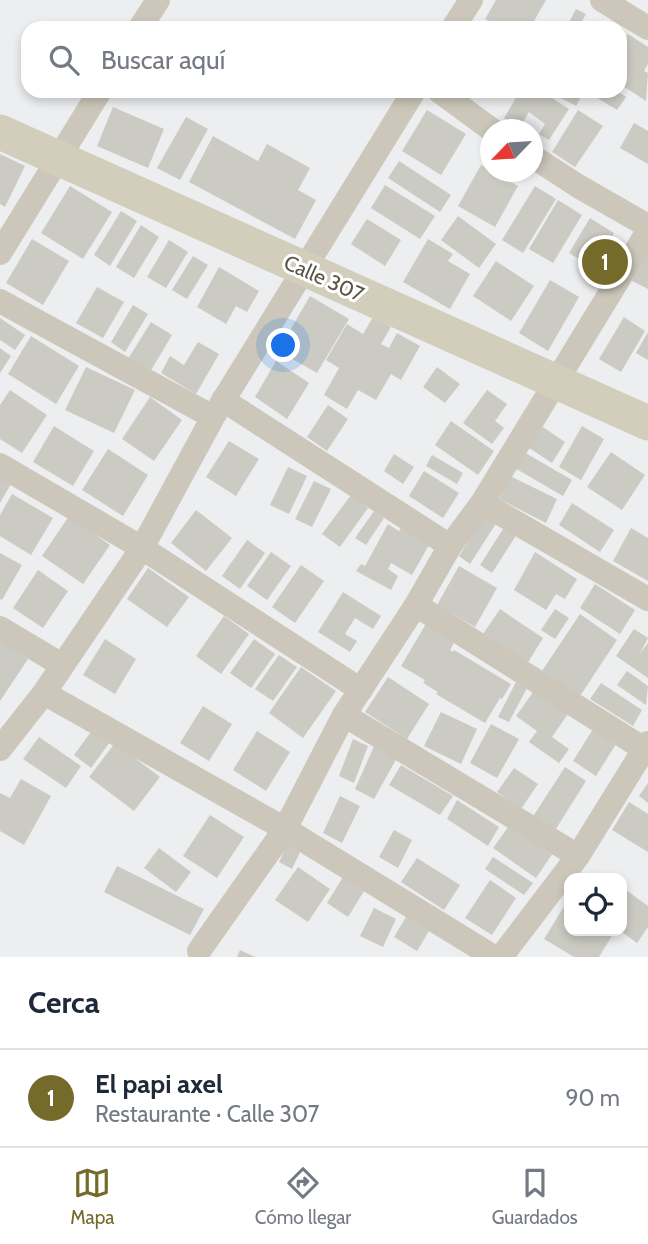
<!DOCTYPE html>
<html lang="es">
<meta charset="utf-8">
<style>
body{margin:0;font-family:Cabin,sans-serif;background:#f2f2f3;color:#1f2937}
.controls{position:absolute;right:21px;bottom:21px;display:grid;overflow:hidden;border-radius:14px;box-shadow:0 4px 10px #0003}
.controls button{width:63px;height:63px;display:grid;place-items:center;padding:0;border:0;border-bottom:2px solid #e0e1e3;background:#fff;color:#1f2937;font:35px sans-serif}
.compass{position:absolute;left:480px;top:119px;width:63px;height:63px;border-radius:50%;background:#fff;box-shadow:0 4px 10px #0003;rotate:245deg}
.you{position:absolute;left:284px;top:346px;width:24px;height:24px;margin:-18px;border:5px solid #fff;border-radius:50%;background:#1a73e8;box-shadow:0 0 0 10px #1a73e833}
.badge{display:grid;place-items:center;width:46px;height:46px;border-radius:50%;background:#746a2a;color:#fff;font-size:23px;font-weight:700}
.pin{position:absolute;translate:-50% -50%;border:4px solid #fff;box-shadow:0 2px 7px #0006}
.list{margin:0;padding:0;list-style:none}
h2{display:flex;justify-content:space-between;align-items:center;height:91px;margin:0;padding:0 28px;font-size:30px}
h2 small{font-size:23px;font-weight:400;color:#747a83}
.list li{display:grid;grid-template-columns:46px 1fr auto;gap:21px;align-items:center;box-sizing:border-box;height:98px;padding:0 28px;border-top:2px solid #e0e1e3}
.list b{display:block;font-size:26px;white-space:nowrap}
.list p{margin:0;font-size:23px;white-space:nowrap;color:#747a83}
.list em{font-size:23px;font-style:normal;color:#747a83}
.icon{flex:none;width:38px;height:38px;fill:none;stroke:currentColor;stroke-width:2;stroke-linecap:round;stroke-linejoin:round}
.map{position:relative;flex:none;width:648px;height:957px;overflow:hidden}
.search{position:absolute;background:#fff;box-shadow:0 4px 10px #0003;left:21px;right:21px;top:21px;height:77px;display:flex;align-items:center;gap:18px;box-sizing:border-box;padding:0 24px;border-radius:21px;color:#747a83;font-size:26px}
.sheet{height:189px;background:#fff}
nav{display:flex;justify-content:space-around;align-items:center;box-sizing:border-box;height:98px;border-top:2px solid #e0e1e3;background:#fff;font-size:19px;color:#747a83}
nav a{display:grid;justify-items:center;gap:4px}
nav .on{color:#746a2a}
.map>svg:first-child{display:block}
.building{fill:#cccbc3}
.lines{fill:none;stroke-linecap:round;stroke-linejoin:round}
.street{stroke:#ccc7ba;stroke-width:24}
.secondary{stroke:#d3cebc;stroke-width:35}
.labels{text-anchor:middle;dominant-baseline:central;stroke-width:6;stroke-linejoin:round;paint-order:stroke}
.street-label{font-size:21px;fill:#595445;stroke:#fff}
</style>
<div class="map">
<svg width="648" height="957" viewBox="0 0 648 957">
<rect width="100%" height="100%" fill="#eceeef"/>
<path class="building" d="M 496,0 L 546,0 L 530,28 L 502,28 L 485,19 Z
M 576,9 L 586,14 L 578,28 L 566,28 Z
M 628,34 L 648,47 L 648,64 L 644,71 L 648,73 L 646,101 L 620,84 L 620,48 Z
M 469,91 L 488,91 L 483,98 Z
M 520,91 L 541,91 L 569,109 L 549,140 L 539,134 L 545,124 L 529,112 L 520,127 L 504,118 Z
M 559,91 L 573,91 L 582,95 L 576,106 L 557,96 Z
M 586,91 L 617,91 L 626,97 L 617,110 Z
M 113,107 L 164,129 L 148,168 L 97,146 Z
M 427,110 L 466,134 L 441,175 L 402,151 Z
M 578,110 L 603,126 L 575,167 L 552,152 Z
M 186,117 L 208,129 L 180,180 L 157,168 Z
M 634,123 L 648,131 L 648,164 L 620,148 Z
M 213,136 L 258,161 L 267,144 L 310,168 L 298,190 L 316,200 L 295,239 L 189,182 Z
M 0,154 L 25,166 L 5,207 L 0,204 Z
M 399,161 L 451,195 L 440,212 L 388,178 Z
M 481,165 L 518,186 L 495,227 L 458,206 Z
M 385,185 L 435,216 L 420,239 L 371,208 Z
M 70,186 L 112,212 L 83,259 L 41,233 Z
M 535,186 L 556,199 L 523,253 L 502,240 Z
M 558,200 L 582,215 L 553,263 L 529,249 Z
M 121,211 L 137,221 L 110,266 L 94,255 Z
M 458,216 L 496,244 L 479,268 L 441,240 Z
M 590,218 L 614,233 L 594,268 L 569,253 Z
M 367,219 L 401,240 L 385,266 L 351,244 Z
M 141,225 L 159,237 L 134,278 L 116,267 Z
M 32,239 L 69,261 L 43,305 L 6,283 Z
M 428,239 L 453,254 L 448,261 L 470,274 L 450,309 L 403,282 Z
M 169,240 L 188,252 L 166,288 L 147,277 Z
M 648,250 L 648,289 L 632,281 Z
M 193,256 L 208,265 L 187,299 L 172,290 Z
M 496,261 L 534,286 L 511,321 L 473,296 Z
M 219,267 L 259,291 L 247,312 L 236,306 L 226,324 L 197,307 Z
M 550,280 L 579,297 L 548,351 L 519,333 Z
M 97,287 L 124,302 L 103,338 L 76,323 Z
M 310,296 L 349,319 L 317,373 L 278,351 Z
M 133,305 L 148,314 L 125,352 L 111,342 Z
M 373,317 L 391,327 L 381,344 L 389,348 L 397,333 L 420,346 L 401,380 L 391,374 L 376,400 L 358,390 L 347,409 L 324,395 L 339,368 L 326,360 L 347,324 L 363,334 Z
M 624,317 L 645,331 L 621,372 L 599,359 Z
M 0,318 L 25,335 L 15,350 L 0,340 Z
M 151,322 L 172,335 L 150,372 L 128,359 Z
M 648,332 L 648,360 L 636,353 Z
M 31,336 L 79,366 L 56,404 L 8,374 Z
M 198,342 L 219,354 L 196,394 L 161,373 L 170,356 L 184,365 Z
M 0,348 L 11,356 L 0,373 Z
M 276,361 L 309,383 L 287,419 L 255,397 Z
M 86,367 L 135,390 L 114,433 L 65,410 Z
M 437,367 L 460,384 L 445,403 L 423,387 Z
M 10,390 L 47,415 L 22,453 L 0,439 L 0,405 Z
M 487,390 L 507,404 L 495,421 L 504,428 L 492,444 L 463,423 Z
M 150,397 L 182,420 L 154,461 L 122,439 Z
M 328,405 L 348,419 L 327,451 L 307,437 Z
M 451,421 L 494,451 L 478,475 L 435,445 Z
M 540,425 L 565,442 L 552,463 L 526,446 Z
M 54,426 L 94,451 L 73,486 L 33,462 Z
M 582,426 L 604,439 L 581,480 L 559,467 Z
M 229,441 L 259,459 L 236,496 L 206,477 Z
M 108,449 L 148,475 L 123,516 L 82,490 Z
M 522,451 L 572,480 L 563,496 L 513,467 Z
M 611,452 L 645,475 L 622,510 L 587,487 Z
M 394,454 L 414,467 L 403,484 L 384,471 Z
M 432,455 L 463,473 L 457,484 L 426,466 Z
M 288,467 L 307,476 L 289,514 L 270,505 Z
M 424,471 L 459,493 L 443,518 L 409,496 Z
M 510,476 L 557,499 L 546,523 L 499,499 Z
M 0,478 L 11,484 L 0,503 Z
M 314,481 L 331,489 L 312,527 L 295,519 Z
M 12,494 L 53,518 L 31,555 L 0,536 L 0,515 Z
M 351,495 L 368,508 L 340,547 L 322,534 Z
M 572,503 L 614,530 L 600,552 L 559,525 Z
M 196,510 L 232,538 L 206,571 L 171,543 Z
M 374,511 L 384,518 L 366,545 L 355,538 Z
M 486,514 L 497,522 L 470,564 L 459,556 Z
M 69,516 L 110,545 L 83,584 L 42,556 Z
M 388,524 L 399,531 L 401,528 L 429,545 L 412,575 L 391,563 L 388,569 L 398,576 L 391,590 L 356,571 L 361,564 L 365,566 Z
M 505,526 L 517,534 L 492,573 L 480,565 Z
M 631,528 L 648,538 L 648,581 L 613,561 Z
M 247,540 L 265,553 L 240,589 L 222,576 Z
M 271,552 L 291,566 L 267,600 L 247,586 Z
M 535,552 L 577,579 L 565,599 L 556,594 L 546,610 L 514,590 Z
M 0,553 L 22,565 L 2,600 L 0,599 Z
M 301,565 L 324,581 L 295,623 L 272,607 Z
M 459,566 L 497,588 L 475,627 L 437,605 Z
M 148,568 L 189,597 L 167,627 L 127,599 Z
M 38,570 L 68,591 L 43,628 L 13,608 Z
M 595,584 L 635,610 L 620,634 L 580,608 Z
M 343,592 L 381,616 L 373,629 L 355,618 L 345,634 L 357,641 L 350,652 L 318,632 Z
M 500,609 L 543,638 L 527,664 L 483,634 Z
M 555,609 L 569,618 L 555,639 L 541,630 Z
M 580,614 L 617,640 L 580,696 L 542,671 Z
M 224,616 L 249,634 L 221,674 L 196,656 Z
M 426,624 L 455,641 L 450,650 L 453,652 L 454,650 L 511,684 L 502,699 L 500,698 L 485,723 L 436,694 L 438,692 L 423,683 L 425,680 L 401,666 Z
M 634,629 L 648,638 L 640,653 L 648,643 L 648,678 L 616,656 Z
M 105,639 L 136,659 L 115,694 L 83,675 Z
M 254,639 L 275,654 L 251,688 L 230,673 Z
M 0,640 L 28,659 L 0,701 Z
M 279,655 L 297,667 L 273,701 L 255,689 Z
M 301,667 L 336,691 L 303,738 L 269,713 Z
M 627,671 L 648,686 L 646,705 L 617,685 Z
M 388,677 L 429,704 L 407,739 L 365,712 Z
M 516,682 L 527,688 L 509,722 L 498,717 Z
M 601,683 L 642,710 L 633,726 L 590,699 Z
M 536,688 L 570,711 L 552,737 L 569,749 L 559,763 L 529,742 L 537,731 L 516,716 Z
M 203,706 L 232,724 L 209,761 L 180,743 Z
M 441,712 L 477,729 L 461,764 L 424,746 Z
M 491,724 L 519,739 L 497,778 L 470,763 Z
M 93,729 L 110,742 L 91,768 L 74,755 Z
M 593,729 L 616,744 L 596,776 L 573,761 Z
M 257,731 L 290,752 L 266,791 L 233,770 Z
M 39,737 L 81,766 L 66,788 L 23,759 Z
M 353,739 L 368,746 L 354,783 L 339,776 Z
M 115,743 L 160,777 L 134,811 L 89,777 Z
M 375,744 L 398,756 L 374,799 L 355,789 Z
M 401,765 L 453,796 L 440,815 L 389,785 Z
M 565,767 L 586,781 L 554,832 L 532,818 Z
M 514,768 L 538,784 L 521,809 L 497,792 Z
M 21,779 L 51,796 L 24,845 L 0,831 L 0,793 L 10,798 Z
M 648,783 L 648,803 L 639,796 Z
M 340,796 L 360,806 L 342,843 L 323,833 Z
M 457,800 L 499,827 L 488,846 L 447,819 Z
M 629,802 L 648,814 L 648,852 L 612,830 Z
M 210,815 L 244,837 L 217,878 L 183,856 Z
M 511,823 L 553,853 L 536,878 L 493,848 Z
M 394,830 L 412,840 L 398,868 L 379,857 Z
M 289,840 L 303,846 L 292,869 L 279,862 Z
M 159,848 L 191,872 L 176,892 L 144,868 Z
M 493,857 L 533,883 L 524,895 L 485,869 Z
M 417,858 L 460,885 L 444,910 L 401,882 Z
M 117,866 L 204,909 L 190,935 L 104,892 Z
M 298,867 L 330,889 L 308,922 L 275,900 Z
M 343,877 L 364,891 L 348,917 L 327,903 Z
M 490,880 L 516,898 L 492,935 L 465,918 Z
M 622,887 L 648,906 L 648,927 L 637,943 L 622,932 Z
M 565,905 L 569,908 L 569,931 L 607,931 L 613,934 L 599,957 L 574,957 L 544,939 Z
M 374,908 L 396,919 L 383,947 L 360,936 Z
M 406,917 L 429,931 L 417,951 L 394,937 Z
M 240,950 L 255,957 L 237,957 Z"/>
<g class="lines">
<path class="street" d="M 602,0 L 648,28
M 140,28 L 158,0
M 453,28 L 471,0
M 439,91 L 492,130
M 532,156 L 578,186 L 648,226
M 0,253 L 100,91
M 0,301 L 213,417
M 223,400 L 450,546
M 0,465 L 142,548 L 361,690
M 482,503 L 648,599
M 416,605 L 644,749
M 0,628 L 62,665
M 44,693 L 285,829 L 494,957
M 344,715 L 578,856
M 0,749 L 44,693 L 142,548 L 213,417 L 414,91
M 199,951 L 285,829 L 344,715 L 416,605 L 450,546 L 482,503 L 648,231
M 501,957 L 578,856 L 648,743"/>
<path class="secondary" d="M 0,132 L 648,423"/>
</g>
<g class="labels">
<g class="street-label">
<text transform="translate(324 278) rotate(24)">Calle 307</text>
</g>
</g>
</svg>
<div class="controls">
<button><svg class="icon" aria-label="locate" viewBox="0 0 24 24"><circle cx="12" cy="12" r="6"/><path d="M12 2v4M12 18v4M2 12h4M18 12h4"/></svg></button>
</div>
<svg class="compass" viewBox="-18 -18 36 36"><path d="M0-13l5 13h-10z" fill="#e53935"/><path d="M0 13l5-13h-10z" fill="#747a83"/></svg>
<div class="you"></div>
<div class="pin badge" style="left:605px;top:262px">1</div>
<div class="search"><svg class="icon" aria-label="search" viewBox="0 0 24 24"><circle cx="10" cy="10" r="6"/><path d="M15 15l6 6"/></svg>Buscar aquí</div>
</div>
<section class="sheet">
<h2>Cerca<small></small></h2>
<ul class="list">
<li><span class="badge">1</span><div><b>El papi axel</b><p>Restaurante · Calle 307</p></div><em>90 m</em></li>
</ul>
</section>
<nav>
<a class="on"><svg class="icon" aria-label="map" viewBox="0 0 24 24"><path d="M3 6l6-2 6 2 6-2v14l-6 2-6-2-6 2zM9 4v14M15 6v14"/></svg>Mapa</a>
<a><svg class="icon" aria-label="directions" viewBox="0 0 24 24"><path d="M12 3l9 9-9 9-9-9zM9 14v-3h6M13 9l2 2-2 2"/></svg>Cómo llegar</a>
<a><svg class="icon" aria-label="saved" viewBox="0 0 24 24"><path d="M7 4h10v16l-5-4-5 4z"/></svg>Guardados</a>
</nav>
